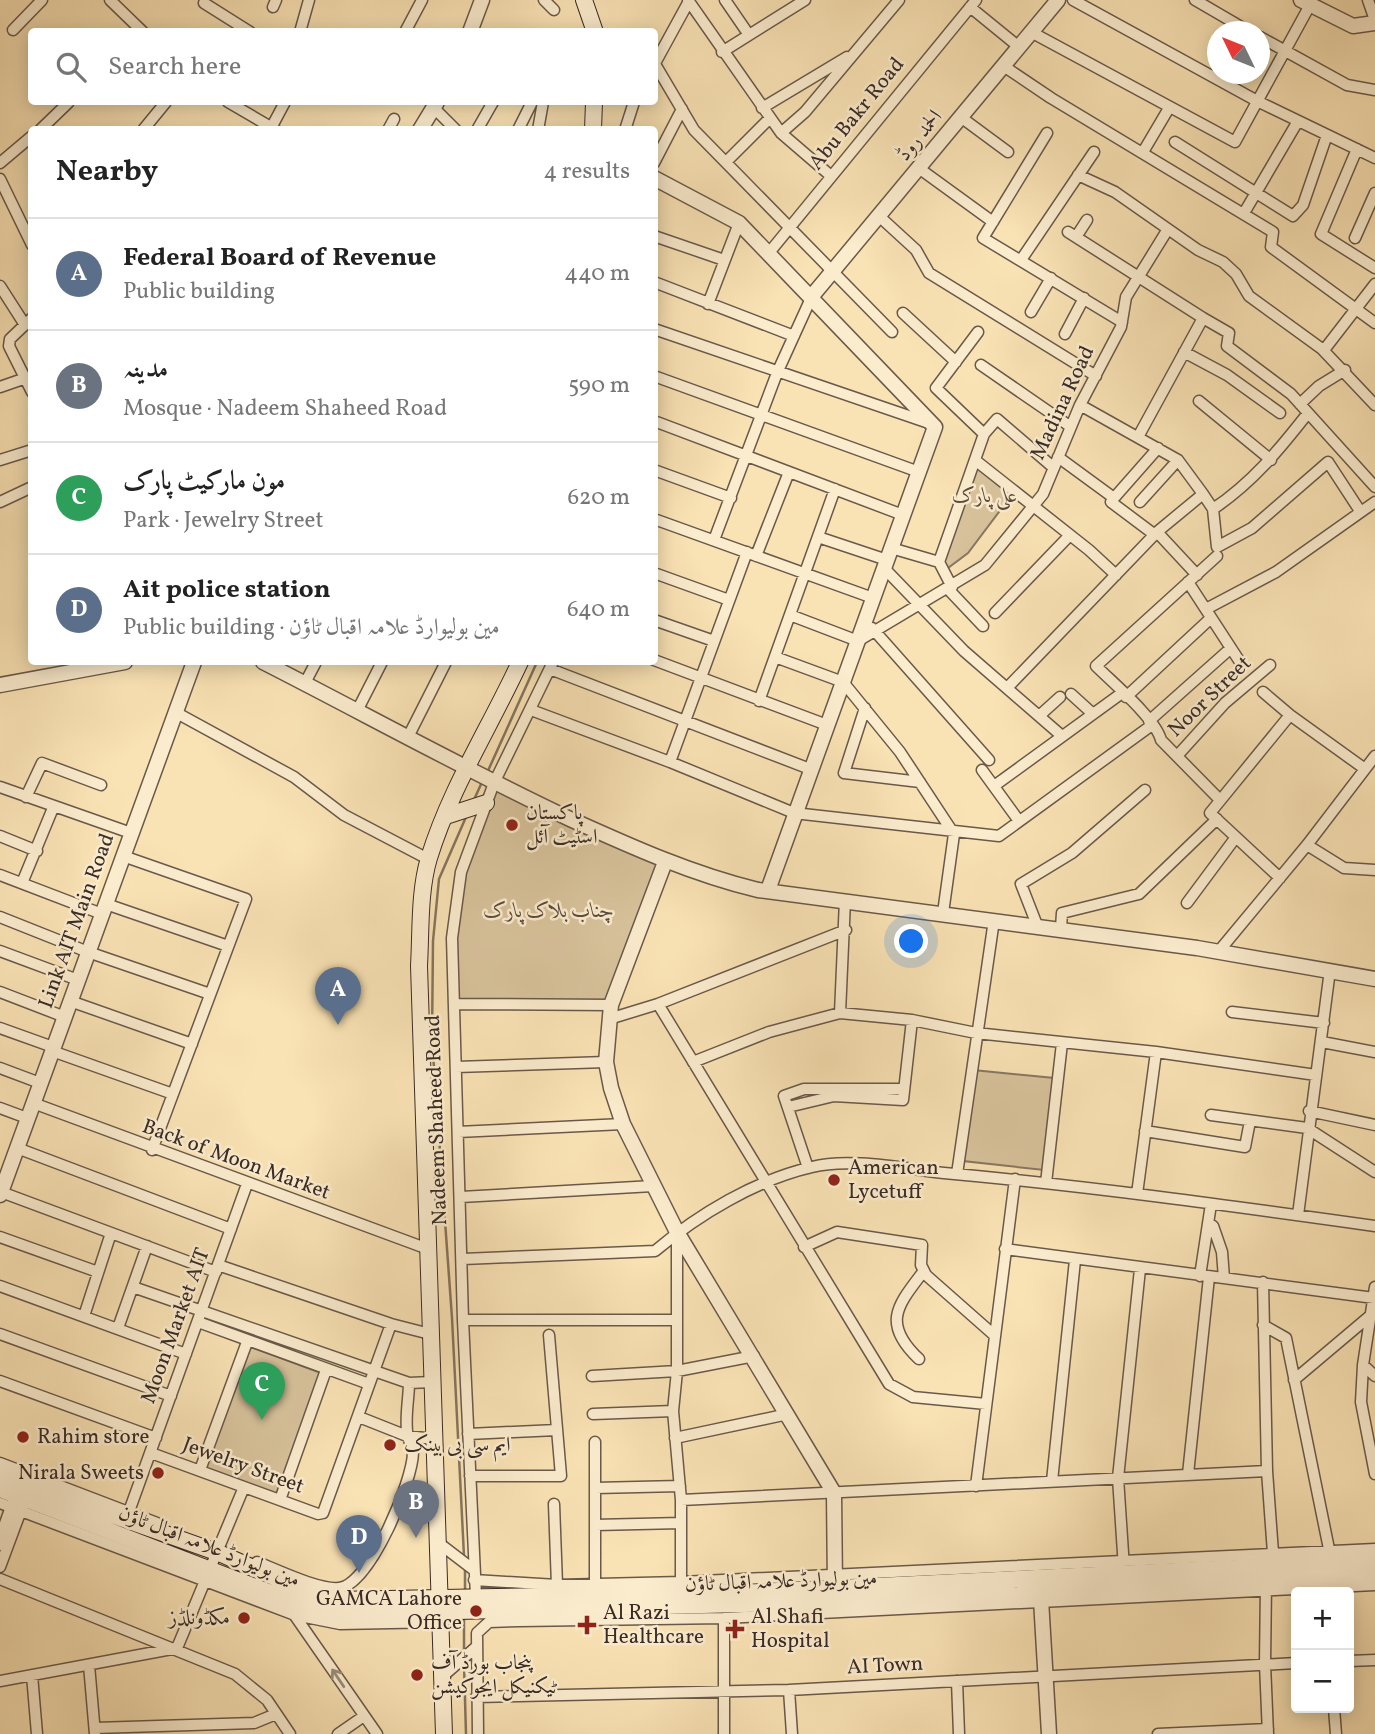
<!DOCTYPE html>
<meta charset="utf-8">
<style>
body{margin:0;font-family:Vollkorn,Amiri,serif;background:#f6f6f6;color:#222}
.controls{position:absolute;right:21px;bottom:21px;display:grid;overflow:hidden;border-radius:7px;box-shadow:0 4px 18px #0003}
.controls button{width:63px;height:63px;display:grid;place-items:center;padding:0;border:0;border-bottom:2px solid #e0e0e0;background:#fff;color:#222;font:35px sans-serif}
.compass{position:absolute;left:1207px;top:21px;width:63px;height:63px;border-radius:50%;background:#fff;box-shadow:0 4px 18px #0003;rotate:313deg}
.you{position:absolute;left:912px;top:942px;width:24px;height:24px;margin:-18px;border:5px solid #fff;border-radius:50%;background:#1a73e8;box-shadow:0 0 0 10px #1a73e833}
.badge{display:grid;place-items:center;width:46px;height:46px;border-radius:50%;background:#8f2418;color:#fff;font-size:23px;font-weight:700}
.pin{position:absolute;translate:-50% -58px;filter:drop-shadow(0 2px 4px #0008)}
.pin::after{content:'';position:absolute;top:37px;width:24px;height:21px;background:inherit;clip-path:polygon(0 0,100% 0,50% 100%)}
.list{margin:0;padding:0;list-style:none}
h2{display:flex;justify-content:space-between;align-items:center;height:91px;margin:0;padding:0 28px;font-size:30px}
h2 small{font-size:23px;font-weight:400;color:#767676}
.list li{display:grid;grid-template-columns:46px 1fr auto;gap:21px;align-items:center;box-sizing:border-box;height:112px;padding:0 28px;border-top:2px solid #e0e0e0}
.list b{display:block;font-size:26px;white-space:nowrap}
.list p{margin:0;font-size:23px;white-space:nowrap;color:#767676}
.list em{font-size:23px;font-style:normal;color:#767676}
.icon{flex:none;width:38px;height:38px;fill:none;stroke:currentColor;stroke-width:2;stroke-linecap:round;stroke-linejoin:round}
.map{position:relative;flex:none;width:1375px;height:1734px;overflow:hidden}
.search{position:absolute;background:#fff;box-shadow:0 4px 18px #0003;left:28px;top:28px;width:630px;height:77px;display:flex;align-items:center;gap:18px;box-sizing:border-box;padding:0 24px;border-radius:7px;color:#767676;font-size:26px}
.panel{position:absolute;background:#fff;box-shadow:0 4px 18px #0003;left:28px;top:126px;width:630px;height:539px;border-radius:7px}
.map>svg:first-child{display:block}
.green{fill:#d8c39c;stroke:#887761;stroke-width:2}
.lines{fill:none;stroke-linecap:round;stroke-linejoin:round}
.stream{stroke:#85745e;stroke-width:2.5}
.minor-casing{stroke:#69594a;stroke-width:13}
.tertiary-casing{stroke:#69594a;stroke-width:17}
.secondary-casing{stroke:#392b26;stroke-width:18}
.minor{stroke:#fbecce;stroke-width:10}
.tertiary{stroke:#fbecce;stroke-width:14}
.secondary{stroke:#fbecce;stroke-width:16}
.oneway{stroke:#9a8c7a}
.poi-dot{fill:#8f2418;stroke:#fbecce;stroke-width:2.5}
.labels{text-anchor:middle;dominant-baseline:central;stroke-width:5;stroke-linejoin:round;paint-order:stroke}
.street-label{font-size:21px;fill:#392b26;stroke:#fbecce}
.park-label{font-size:21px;font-style:italic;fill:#59493e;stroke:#fbecce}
.poi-label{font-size:21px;fill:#392b26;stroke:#fbecce;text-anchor:start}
</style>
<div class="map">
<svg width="1375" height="1734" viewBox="0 0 1375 1734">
<rect width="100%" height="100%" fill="#f9e2b4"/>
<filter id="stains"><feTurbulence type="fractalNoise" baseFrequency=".00286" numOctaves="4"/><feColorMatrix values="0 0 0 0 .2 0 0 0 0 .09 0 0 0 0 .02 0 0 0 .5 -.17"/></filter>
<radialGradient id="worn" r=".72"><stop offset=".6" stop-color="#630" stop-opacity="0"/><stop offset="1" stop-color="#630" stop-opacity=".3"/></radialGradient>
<path class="green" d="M 975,458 L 1014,492 L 968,553 L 944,571 L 939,562 Z
M 494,783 L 665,862 L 611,1005 L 454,1004 L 452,938 L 461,872 Z
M 973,1070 L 1054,1078 L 1044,1170 L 963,1161 Z
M 248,1346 L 321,1373 L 276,1495 L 203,1468 Z"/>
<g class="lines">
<path class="stream" d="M 487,773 L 537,662
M 473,802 L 482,782
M 464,1556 L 452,1318 L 432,1040 L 433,941 L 439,879 L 466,817
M 465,1591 L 465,1566
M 464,1654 L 464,1615
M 464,1664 L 466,1734"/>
<g class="minor-casing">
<path id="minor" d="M 110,0 L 143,32
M 544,0 L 554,10
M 688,0 L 781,133 L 831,176
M 725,0 L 749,35
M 1073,0 L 1259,102 L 1375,158
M 1195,0 L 1250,32
M 1368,0 L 1375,20
M 204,3 L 250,32
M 273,7 L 276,0
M 970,7 L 1019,47
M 13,30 L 42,0
M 300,32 L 309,0
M 405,32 L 422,0
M 1031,32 L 1235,142 L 1310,5
M 1260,37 L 1347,85 L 1375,90
M 722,52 L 805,0
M 655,64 L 694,130 L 892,332
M 654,65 L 689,1
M 1005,67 L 1051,98 L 1273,232 L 1271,247 L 1375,323
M 228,102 L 276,130
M 434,108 L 456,130
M 762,108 L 847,57
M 962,118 L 1008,152
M 40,130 L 69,102
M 143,130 L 166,102
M 270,130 L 285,102
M 388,130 L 394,119
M 477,130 L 493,102
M 518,130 L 532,102
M 538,130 L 543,102
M 625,130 L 634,102
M 781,133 L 805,112 L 899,0
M 1047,133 L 983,238 L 1122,322
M 1175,142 L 1293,216 L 1303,205 L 1327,135
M 1357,149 L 1321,234 L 1375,268
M 1143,152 L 1169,108
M 726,162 L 770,118
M 0,163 L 32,136
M 654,163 L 682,109
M 920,169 L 993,222
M 1078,175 L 1115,192 L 1198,250 L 1223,262 L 1236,274 L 1249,296 L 1322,349 L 1375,405
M 0,179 L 32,245
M 1244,213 L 1298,121
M 880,217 L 916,250 L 929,273 L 1096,376
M 1068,232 L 1203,318 L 1138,437
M 654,236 L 724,260
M 1076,237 L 1087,220
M 1355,238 L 1375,193
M 768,254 L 976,0
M 1021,260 L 1094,152
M 654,282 L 794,336
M 0,286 L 25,325
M 708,304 L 739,223
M 1031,312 L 1051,278
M 903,313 L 956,362
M 32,318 L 10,339 L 9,346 L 32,392
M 1203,318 L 1229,333 L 1227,346 L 1291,394 L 1375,487
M 654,329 L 929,423
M 1065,334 L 1084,298
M 1324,350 L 1375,284
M 1184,352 L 1227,375 L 1280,413
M 981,365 L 1071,427
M 654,376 L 919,472
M 0,387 L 23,379
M 1199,401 L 1271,460
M 1300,404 L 1319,386 L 1345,370
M 1080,405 L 1178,460 L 1203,494
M 654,421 L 903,515
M 984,434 L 997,419 L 1054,468
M 1058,457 L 1114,498 L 1158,448
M 0,460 L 32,450
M 975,460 L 1089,550 L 1116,575
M 654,470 L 731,498
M 1114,498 L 1111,502 L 1155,535
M 0,502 L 32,487
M 1140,502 L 1178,460
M 1213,509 C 1252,483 1279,450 1308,413
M 654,519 L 873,598
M 1157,532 L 1197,575
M 818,537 L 887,560
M 714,540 L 777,373 L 812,296
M 891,548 L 939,562
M 756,556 L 789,472
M 1217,556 L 1096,666 C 1113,683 1156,719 1161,740 L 1220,800
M 884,568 L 964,651 L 1062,736
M 654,573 L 729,600
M 1188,582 L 1240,662
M 952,587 L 939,562 L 984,434 L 936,388 L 978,332
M 948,589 L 983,626
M 1206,609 L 1276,572 L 1375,502
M 995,613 L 1070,535
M 790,615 L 858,641 L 985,565 L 1043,494 L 1080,405 L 1121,327 L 1126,297 L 1168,229
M 654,620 L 714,641
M 872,628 L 989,760
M 775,657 L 843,682 L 900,752 L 954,834 L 943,913
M 654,660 L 827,725
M 550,669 L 810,769
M 305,683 L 316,662
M 1007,688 L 1157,532 L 1203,494 L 1213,509 L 1217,547 L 1252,528 L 1328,462 L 1360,511
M 1263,692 L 1290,715 L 1365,769
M 1071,694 L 1093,714
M 1126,697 L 1211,618
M 759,701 L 835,489
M 865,708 L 844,773 L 920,782
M 358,709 L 382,662
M 531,710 L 670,762 L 794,813 L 999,836 L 1152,725
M 175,712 L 294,777 L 344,815 L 428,859
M 1039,716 L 1060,697
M 1149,721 L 1231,648
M 408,737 L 446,662
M 1177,756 L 1225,703 L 1270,665
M 670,762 L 747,552
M 982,770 L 1019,821
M 994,786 L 1122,693
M 0,787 L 131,833
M 26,797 L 42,763 L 101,785
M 0,836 L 37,851
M 1307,845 L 1344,868 L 1375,870
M 123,856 L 246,899 L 152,1150
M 0,875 L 102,914
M 1280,878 L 1210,813 L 1290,715
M 22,883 L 53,808
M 1187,903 L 1236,837
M 106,904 L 228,946
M 0,917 L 88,952 L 210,994
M 1037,925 L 1021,884 L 1072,853 L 1145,790
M 1061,928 L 1062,913 L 1139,894 L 1217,819
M 0,951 L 78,980
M 1219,951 L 1307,845 L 1375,756
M 0,992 L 65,1017
M 70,1001 L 192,1044
M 454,1004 L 611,1005
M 658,1004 L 889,1384 L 913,1397 L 986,1404
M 1232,1012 L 1324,1023
M 840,1013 L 845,900
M 609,1019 L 658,1004 L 846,930
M 0,1028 L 53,1047
M 1322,1042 L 1375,1052
M 52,1051 L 173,1094
M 693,1062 L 769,1032 L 840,1013 L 912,1020 L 976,1033 L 1156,1052 L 1316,1075
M 456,1067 L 606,1062
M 0,1068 L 40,1083
M 33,1103 L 428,1249
M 788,1107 L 834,1096 L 903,1100 L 912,1020
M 0,1108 L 27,1118
M 1309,1111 L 1375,1125
M 1211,1115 L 1307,1128 L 1375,1172
M 1145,1131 L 1245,1147 L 1250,1121
M 458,1132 L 623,1124
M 17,1148 L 231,1229
M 808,1168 L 784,1096 L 804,1089 L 904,1089
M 957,1174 L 994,920
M 1046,1183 L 1062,1043
M 1,1192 L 216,1272
M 1137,1194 L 1156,1052
M 461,1197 L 653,1186
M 1298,1215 L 1330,970
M 1208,1223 L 1213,1226 L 1222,1252 L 1224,1278
M 677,1232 L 677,1371 L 673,1411 L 681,1500 L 681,1589
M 0,1237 L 98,1272
M 804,1247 L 837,1232 L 922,1245 L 921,1265 L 926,1275 L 994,1335
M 1005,1249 L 1374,1298
M 463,1259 L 655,1251 C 699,1214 756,1180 812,1167 C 849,1157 906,1169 944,1173 C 1088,1186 1232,1206 1375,1226
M 218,1265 L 391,1324 L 430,1334
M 1200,1276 L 1211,1204
M 1263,1282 L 1267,1471 L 1273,1553
M 0,1286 L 186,1354
M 133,1287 L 409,1383 L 432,1382
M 1375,1287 L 1363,1365 L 1361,1402 L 1375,1474
M 84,1316 L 111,1233
M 463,1320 L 676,1320
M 198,1322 L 369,1384
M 1263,1325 L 1286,1338 L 1329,1549
M 118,1328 L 147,1246
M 0,1334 L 171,1396
M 919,1359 C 881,1323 898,1305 923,1272
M 1363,1365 L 1375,1376
M 592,1376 L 677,1371 L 754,1356
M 1294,1380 L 1371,1315
M 0,1381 L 156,1438
M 593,1414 L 673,1411
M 359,1417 L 407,1436 L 434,1439
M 468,1434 L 557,1430
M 675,1438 L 788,1414
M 151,1453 L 318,1514 L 323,1513 L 391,1324
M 0,1463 L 157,1523
M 200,1470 L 247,1342
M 1188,1474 L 1209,1277
M 470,1476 L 561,1476 L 549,1335
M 1052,1481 L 1075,1260
M 976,1486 L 1015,1179
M 595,1488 L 680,1486
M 403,1494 L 437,1500
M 280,1500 L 326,1370
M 681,1500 L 1267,1471
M 0,1503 L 295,1615 L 340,1624 L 442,1622
M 554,1504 L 557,1585
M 127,1517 L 247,1184
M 595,1525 L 681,1523
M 440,1544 L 474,1570
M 257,1562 C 278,1570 318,1590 339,1588 C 370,1585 413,1481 413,1452 C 413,1446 409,1442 408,1437 C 404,1421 409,1399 409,1383
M 0,1567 L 23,1505
M 1124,1568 L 1118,1478 L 1140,1269
M 0,1579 L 235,1674 L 267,1700 L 290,1734
M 474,1580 L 557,1585 L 681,1582 L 1375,1549
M 595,1583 L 595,1442
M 1266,1583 L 1265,1664 L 1268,1734
M 476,1596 L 463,1320 L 452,938 L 461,872 L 494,783 L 553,662
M 519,1610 L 519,1621 L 724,1618 L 724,1734
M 293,1613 L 377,1734
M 724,1618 L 1375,1585
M 1349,1661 L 1375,1660
M 89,1665 L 95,1734
M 32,1675 L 37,1734
M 443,1676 L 475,1648
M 0,1681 L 177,1648 L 244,1487
M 957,1681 L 959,1734
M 789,1690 L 792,1734
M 476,1697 L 789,1690 L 1296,1663
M 1334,1708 L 1336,1734
M 95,1728 L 254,1723 L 276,1714
M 338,1734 L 364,1716
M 478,1734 L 477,1633 L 489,1622 L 519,1621
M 1158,1734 L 1268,1729"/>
</g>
<g class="tertiary-casing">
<path id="tertiary" d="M 1301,0 L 1353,26 L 1375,23
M 470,32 L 482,0
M 420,130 L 437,102
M 654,178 L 739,223 L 935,427 L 768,890
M 812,296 L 1058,0
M 263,662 C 365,714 466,770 570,819 C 632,847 692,874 758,890 L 1197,948 L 1375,979
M 0,685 L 125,662
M 665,862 L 611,1005 L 606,1062 L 611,1088 L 623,1124 L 677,1232 L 834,1493 L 835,1588
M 0,1195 L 194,662
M 0,1543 L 17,1496
M 1040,1583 L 1049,1734"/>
</g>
<g class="secondary-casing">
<path id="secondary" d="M 584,0 L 595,32
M 593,130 L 594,102
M 446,816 L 486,803
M 0,1475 L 219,1553 L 322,1598 L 334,1600 L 757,1592 L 1375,1561
M 0,1489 L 302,1605 L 334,1614 L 831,1602 L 1375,1574
M 444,1734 L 419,966 C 421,931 419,891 429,858 C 450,789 490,727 520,662"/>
</g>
<use href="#minor" class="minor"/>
<use href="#tertiary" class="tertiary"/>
<use href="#secondary" class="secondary"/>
</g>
<defs><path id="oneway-shaft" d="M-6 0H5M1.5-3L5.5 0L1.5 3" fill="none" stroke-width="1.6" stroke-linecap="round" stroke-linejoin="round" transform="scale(1.75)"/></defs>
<use class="oneway" href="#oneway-shaft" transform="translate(338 1678) rotate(-124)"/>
<g class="poi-dot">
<circle cx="512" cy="825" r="7"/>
<circle cx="834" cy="1180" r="7"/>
<circle cx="23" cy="1437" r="7"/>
<circle cx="390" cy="1445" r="7"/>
<circle cx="158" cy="1473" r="7"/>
<circle cx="476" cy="1611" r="7"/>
<circle cx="244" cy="1618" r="7"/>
<path d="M583.5 1614.5h7v7h7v7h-7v7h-7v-7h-7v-7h7z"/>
<path d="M731.5 1618.5h7v7h7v7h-7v7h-7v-7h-7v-7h7z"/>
<circle cx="417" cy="1675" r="7"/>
</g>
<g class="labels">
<g class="street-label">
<text transform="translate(857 114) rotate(-51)">Abu Bakr Road</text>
<text transform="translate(920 136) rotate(-51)">الحمد روڈ</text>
<text transform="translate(1063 403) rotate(-65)">Madina Road</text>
<text transform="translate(1210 697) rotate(-44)">Noor Street</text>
<text transform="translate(77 921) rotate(-70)">Link AIT Main Road</text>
<text transform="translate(437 1120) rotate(-92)">Nadeem Shaheed Road</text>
<text transform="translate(236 1160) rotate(20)">Back of Moon Market</text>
<text transform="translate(176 1326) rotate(-70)">Moon Market AIT</text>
<text transform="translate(243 1466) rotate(20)">Jewelry Street</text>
<text transform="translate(209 1547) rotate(21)">مین بولیوارڈ علامہ اقبال ٹاؤن</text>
<text transform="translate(781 1582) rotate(-2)">مین بولیوارڈ علامہ اقبال ٹاؤن</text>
<text transform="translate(885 1666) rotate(-3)">AI Town</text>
</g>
<g class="park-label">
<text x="985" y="496">علی پارک</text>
<text x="549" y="911">چناب بلاک پارک</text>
</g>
<g class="poi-label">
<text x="526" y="813">پاکستان<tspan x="526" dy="24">اسٹیٹ آئل</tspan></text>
<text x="848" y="1168">American<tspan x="848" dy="24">Lycetuff</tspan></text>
<text x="37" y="1437">Rahim store</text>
<text x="404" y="1445">ایم سی بی بینک</text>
<text x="144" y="1473" text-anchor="end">Nirala Sweets</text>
<text x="462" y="1599" text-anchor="end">GAMCA Lahore<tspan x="462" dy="24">Office</tspan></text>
<text x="603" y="1613">Al Razi<tspan x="603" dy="24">Healthcare</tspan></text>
<text x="751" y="1617">Al Shafi<tspan x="751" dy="24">Hospital</tspan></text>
<text x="230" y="1618" text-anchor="end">مکڈونلڈز</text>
<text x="431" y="1663">پنجاب بورڈ آف<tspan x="431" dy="24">ٹیکنیکل ایجوکیشن</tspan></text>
</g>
</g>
<rect width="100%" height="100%" filter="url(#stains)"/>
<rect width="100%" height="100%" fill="url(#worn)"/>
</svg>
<div class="controls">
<button>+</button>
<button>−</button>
</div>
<svg class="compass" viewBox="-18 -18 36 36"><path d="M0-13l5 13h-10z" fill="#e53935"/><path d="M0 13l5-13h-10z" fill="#767676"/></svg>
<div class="you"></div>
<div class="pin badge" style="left:338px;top:1025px;background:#5c6f8a">A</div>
<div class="pin badge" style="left:416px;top:1538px;background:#6b7280">B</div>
<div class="pin badge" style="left:262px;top:1420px;background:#2e9e5b">C</div>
<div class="pin badge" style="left:359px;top:1573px;background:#5c6f8a">D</div>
<div class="search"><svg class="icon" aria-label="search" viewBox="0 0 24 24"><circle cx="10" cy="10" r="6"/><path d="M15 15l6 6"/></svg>Search here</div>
<section class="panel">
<h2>Nearby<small>4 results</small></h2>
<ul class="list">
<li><span class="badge" style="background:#5c6f8a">A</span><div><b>Federal Board of Revenue</b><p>Public building</p></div><em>440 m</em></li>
<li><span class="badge" style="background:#6b7280">B</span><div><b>مدینہ</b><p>Mosque · Nadeem Shaheed Road</p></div><em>590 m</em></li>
<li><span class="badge" style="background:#2e9e5b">C</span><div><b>مون مارکیٹ پارک</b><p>Park · Jewelry Street</p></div><em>620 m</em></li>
<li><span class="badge" style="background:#5c6f8a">D</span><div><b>Ait police station</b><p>Public building · مین بولیوارڈ علامہ اقبال ٹاؤن</p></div><em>640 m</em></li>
</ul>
</section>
</div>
